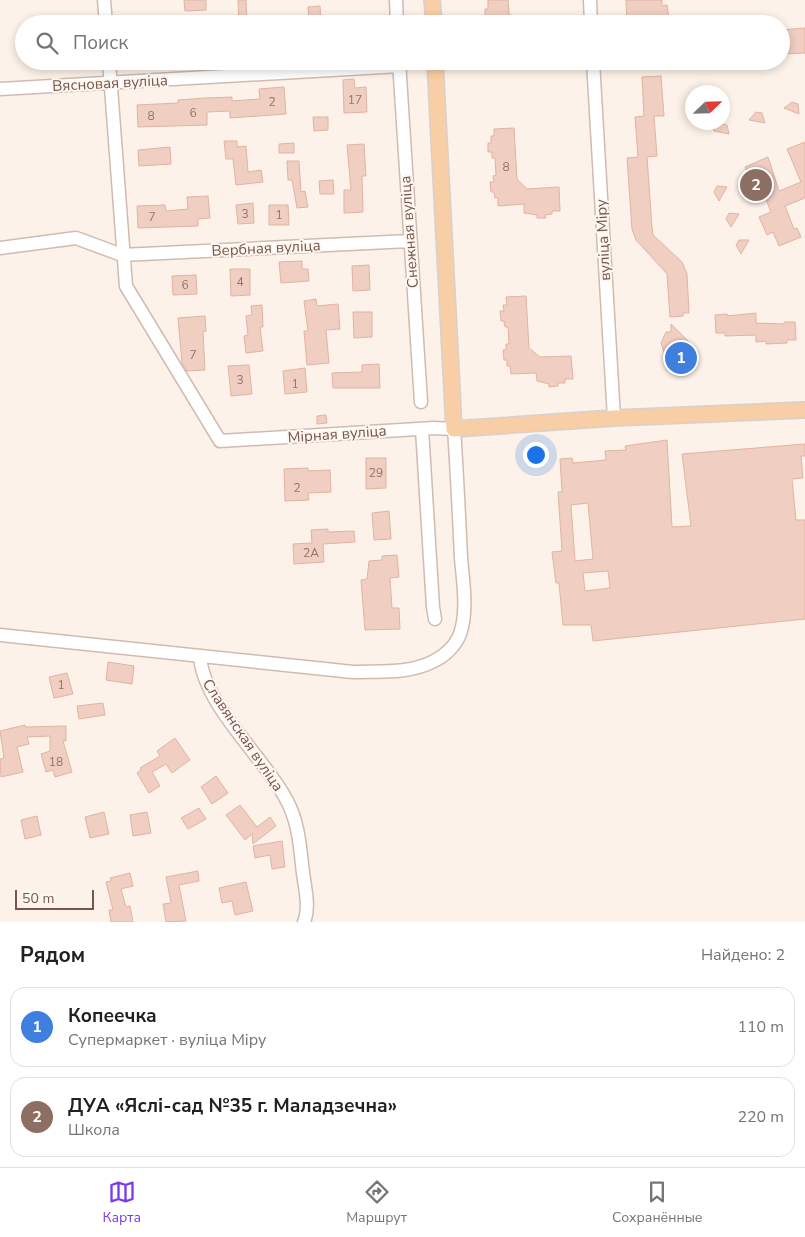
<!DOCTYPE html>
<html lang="ru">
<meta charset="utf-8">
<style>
body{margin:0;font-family:"Nunito Sans",sans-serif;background:#f2f2f2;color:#202124}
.compass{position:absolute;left:685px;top:85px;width:45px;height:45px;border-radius:50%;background:#fff;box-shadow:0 2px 8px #0003;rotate:67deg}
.scale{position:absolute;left:15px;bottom:12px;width:79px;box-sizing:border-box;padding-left:5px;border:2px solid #76564d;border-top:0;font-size:14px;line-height:18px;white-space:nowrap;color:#76564d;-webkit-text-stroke:4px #fef7f0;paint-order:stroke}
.you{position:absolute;left:535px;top:454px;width:18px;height:18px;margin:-12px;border:4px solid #fff;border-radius:50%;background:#1a73e8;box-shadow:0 0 0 8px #1a73e833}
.badge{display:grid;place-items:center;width:32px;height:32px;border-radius:50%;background:#7c3aed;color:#fff;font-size:16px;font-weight:700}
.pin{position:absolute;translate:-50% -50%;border:2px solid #fff;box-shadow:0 1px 5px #0006}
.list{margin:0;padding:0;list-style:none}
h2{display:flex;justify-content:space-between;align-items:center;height:65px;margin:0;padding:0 20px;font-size:21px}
h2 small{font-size:16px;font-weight:400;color:#757577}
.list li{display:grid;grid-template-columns:32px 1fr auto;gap:15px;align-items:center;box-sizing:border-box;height:80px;margin:0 10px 10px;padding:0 10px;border:1px solid #e0e0e0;border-radius:15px}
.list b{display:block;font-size:19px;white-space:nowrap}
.list p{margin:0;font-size:16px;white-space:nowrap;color:#757577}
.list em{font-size:16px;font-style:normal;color:#757577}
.icon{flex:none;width:28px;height:28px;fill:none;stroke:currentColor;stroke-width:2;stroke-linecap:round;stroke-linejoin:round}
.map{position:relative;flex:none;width:805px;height:922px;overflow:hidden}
.search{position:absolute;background:#fff;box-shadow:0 2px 8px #0003;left:15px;right:15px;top:15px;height:55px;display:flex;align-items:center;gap:12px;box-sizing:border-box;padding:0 18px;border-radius:28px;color:#757577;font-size:19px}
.sheet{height:245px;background:#fff}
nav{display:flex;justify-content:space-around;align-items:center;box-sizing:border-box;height:70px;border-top:1px solid #e0e0e0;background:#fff;font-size:14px;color:#757577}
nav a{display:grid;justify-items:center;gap:2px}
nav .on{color:#7c3aed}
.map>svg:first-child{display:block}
.building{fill:#f0cec2;stroke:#e2b3a3;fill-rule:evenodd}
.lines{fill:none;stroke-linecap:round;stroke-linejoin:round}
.minor-casing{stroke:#d0bbb1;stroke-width:15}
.major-casing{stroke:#d9d0cd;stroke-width:18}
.minor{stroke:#fff;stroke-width:12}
.major{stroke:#f7cea5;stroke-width:15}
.labels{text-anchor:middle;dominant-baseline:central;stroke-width:4;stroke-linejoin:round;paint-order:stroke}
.number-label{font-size:12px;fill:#94746a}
.street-label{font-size:15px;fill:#76564d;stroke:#fef7f0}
</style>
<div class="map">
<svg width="805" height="922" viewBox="0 0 805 922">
<rect width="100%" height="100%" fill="#fcf2e9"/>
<path class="building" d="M 184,0 L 206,0 L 206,10 L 185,11 Z
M 238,0 L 246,0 L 247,24 L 239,24 Z
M 488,0 L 508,0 L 509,13 L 520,24 L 483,24 L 482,16 L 485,15 L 485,9 L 488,9 Z
M 626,0 L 662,0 L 662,6 L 667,5 L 670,24 L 627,24 Z
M 320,6 L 321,24 L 309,24 L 308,7 Z
M 805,28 L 805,53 L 781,54 L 781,30 Z
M 661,76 L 664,116 L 654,116 L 657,156 L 647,157 L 652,227 L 653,235 L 682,262 L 687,274 L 689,313 L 683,313 L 683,316 L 670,317 L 667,274 L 636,240 L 632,229 L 627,158 L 638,157 L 635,117 L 644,116 L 642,77 Z
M 354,79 L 355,88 L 366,87 L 367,112 L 344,113 L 343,80 Z
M 284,87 L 286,114 L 230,118 L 230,111 L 207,112 L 207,125 L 138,127 L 137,105 L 178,103 L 178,100 L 206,98 L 232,97 L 232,101 L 260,99 L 259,89 Z
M 792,102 L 798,104 L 799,114 L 784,108 Z
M 756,112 L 762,113 L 765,123 L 749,120 Z
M 313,117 L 328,117 L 328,130 L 314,131 Z
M 711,122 L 727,125 L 729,134 L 714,131 Z
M 514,128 L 517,179 L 527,189 L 559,187 L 560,211 L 552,211 L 552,214 L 545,215 L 546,218 L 537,218 L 537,215 L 524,213 L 524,204 L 498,206 L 498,198 L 495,198 L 494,192 L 491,192 L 490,182 L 494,182 L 493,176 L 496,175 L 495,158 L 492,158 L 492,152 L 488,152 L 488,143 L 491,143 L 491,136 L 494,136 L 494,129 Z
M 224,141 L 237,141 L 237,147 L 246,146 L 248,172 L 261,170 L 263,182 L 236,185 L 233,159 L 226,159 Z
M 805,142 L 805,198 L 785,206 L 794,229 L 797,228 L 801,237 L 779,246 L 773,232 L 767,235 L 759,217 L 771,212 L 765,197 L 753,202 L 745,185 L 751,182 L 745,167 L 768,157 L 779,191 L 801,182 L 787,149 Z
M 294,143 L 294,153 L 279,153 L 279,144 Z
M 364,144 L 366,176 L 362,176 L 363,212 L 344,213 L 344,190 L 351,190 L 347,145 Z
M 170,147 L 171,164 L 139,166 L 138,150 Z
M 287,161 L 299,161 L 301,192 L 305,191 L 308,207 L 297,208 L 292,180 L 288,180 Z
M 333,180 L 334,194 L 320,194 L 319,181 Z
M 717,186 L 727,187 L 719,201 L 714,192 Z
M 208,196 L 210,218 L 198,219 L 198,226 L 138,228 L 137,206 L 165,205 L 166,211 L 188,209 L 187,197 Z
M 253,203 L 254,223 L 238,224 L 236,205 Z
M 269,205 L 288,205 L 289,225 L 269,225 Z
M 729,213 L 739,214 L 731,227 L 726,219 Z
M 739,240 L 749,240 L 741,254 L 736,245 Z
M 302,261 L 302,269 L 308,269 L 309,281 L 281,283 L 279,262 Z
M 369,265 L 370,290 L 353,291 L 352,266 Z
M 230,269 L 250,269 L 250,295 L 231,296 Z
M 196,275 L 197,294 L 173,295 L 172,276 Z
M 526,296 L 529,348 L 540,357 L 571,356 L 573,379 L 565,379 L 565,383 L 558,383 L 558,386 L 549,387 L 549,384 L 537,381 L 536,373 L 511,374 L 510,366 L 507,366 L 507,360 L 504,360 L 503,350 L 506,350 L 506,344 L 509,344 L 508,327 L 505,327 L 504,321 L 501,321 L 500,311 L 504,311 L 503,305 L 507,305 L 506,297 Z
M 316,299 L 317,306 L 338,304 L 340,329 L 326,330 L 329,363 L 307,365 L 304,331 L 308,331 L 304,301 Z
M 262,305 L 263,327 L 260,327 L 263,351 L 246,353 L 244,336 L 248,335 L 246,316 L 252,315 L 251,306 Z
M 353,312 L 372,312 L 372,337 L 354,338 Z
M 756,313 L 756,323 L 784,324 L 784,322 L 795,322 L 796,340 L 787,340 L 787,343 L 766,344 L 766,341 L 756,342 L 756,335 L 725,336 L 725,333 L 716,333 L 715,315 L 727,314 L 727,316 Z
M 205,316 L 206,331 L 203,332 L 205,370 L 187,371 L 182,363 L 178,318 Z
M 671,324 L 694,347 L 696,363 L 690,373 L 682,374 L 666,358 L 661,343 L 666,332 L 671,332 Z
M 379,364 L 380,388 L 333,388 L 332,373 L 362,372 L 362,365 Z
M 249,365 L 252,394 L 231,396 L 228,366 Z
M 305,368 L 307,392 L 285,394 L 283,371 Z
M 326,415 L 327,423 L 317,424 L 317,416 Z
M 667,440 L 672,527 L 691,526 L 682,454 L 805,444 L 805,456 L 801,456 L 803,478 L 792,479 L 796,520 L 805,520 L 805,619 L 593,641 L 591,625 L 563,625 L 559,583 L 556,583 L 552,552 L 562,551 L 558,492 L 562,492 L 560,459 L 572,458 L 573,463 L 606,460 L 605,451 L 626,450 L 625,446 ZM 588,503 L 593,559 L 575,561 L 571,505 ZM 608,571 L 610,588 L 585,591 L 583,573 Z
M 366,458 L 386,458 L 386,488 L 366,489 Z
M 308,468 L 308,471 L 330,470 L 331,492 L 308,493 L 309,500 L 285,501 L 284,469 Z
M 389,511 L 391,539 L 374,540 L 372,513 Z
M 328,529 L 328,532 L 354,531 L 355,542 L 323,544 L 324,562 L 294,564 L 293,544 L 312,543 L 311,530 Z
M 397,555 L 399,577 L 390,578 L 392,608 L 399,608 L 400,629 L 365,630 L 361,580 L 367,579 L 369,561 L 382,560 L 382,556 Z
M 108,662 L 134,666 L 132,684 L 106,680 Z
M 67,673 L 73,694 L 54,698 L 49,677 Z
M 103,703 L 105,715 L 79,719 L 77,706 Z
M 25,725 L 25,727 L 66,726 L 66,741 L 63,741 L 72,772 L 55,777 L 53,770 L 46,772 L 41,754 L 50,751 L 50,736 L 27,737 L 29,744 L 17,747 L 23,772 L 1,777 L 0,759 L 4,758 L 0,731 Z
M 175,738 L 190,760 L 172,773 L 166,764 L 152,772 L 160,786 L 149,793 L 137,773 L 141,770 L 140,768 L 160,756 L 157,751 Z
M 216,776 L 228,793 L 212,804 L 201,787 Z
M 240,805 L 257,827 L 270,817 L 276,826 L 253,844 L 252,834 L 245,840 L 226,815 Z
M 199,808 L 206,819 L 188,829 L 181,818 Z
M 104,812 L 109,834 L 90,838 L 85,817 Z
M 147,812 L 151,833 L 133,836 L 130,815 Z
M 37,816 L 41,835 L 25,839 L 21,820 Z
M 282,841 L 285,867 L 272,869 L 270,855 L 255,858 L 253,846 Z
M 198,871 L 199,881 L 179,885 L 186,921 L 166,922 L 163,904 L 171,903 L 166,877 Z
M 130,873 L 133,886 L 121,889 L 126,907 L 130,906 L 133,922 L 111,922 L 109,910 L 113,910 L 106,882 L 111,881 L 110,878 Z
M 246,882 L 253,911 L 235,915 L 232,901 L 222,903 L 219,888 Z"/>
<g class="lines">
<g class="minor-casing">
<path id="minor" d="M 104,0 L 106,24
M 396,0 L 397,24
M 590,0 L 591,24
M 399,61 L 421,402
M 593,61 L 614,418
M 0,89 L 400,66
M 0,248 L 76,238 L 122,255 L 410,241
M 422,429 L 433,607 L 435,619
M 0,635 L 353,672 C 380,671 410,674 434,661 C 445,656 456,645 460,634 C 468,612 463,581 461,558 C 459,515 457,472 454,429 L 434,428 L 220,441 L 126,286 L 109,61
M 200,657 C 204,705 263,756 286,799 C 299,822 300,848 303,873 C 305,888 310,908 304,922"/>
</g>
<g class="major-casing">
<path id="major" d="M 432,0 L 434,24
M 435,61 L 454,429 L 614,418 L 805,410"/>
</g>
<use href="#minor" class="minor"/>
<use href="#major" class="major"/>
</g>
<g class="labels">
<g class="number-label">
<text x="355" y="100">17</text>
<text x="272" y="102">2</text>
<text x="193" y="113">6</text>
<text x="151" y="116">8</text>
<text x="506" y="167">8</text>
<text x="245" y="214">3</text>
<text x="279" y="215">1</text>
<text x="152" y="217">7</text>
<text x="240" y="282">4</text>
<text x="185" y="285">6</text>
<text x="193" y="355">7</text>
<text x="240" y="380">3</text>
<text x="295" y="384">1</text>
<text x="376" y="473">29</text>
<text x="297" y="488">2</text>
<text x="311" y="553">2А</text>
<text x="61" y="685">1</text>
<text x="56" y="762">18</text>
</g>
<g class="street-label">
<text transform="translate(110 83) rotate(-3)">Вясновая вуліца</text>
<text transform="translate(409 232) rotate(-94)">Снежная вуліца</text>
<text transform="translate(603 240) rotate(-93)">вуліца Міру</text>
<text transform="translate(266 248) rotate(-3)">Вербная вуліца</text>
<text transform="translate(337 434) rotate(-4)">Мірная вуліца</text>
<text transform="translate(243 735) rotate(56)">Славянская вуліца</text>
</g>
</g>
</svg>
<svg class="compass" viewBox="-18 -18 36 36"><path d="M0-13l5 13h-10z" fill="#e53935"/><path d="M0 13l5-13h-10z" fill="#757577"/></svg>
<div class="scale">50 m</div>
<div class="you"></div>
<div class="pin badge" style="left:681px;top:358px;background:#3f7fe0">1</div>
<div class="pin badge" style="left:756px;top:185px;background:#8d6e63">2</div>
<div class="search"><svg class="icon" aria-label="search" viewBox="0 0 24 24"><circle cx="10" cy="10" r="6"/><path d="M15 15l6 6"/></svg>Поиск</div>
</div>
<section class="sheet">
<h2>Рядом<small>Найдено: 2</small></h2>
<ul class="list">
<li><span class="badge" style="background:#3f7fe0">1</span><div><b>Копеечка</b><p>Супермаркет · вуліца Міру</p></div><em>110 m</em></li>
<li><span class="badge" style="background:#8d6e63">2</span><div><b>ДУА «Яслі-сад №35 г. Маладзечна»</b><p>Школа</p></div><em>220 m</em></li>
</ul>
</section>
<nav>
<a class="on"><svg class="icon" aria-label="map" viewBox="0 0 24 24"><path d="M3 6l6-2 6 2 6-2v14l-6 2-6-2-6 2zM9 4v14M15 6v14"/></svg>Карта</a>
<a><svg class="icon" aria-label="directions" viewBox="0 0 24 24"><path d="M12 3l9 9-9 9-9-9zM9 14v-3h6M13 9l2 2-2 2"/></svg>Маршрут</a>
<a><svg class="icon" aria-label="saved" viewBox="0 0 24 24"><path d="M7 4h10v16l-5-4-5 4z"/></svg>Сохранённые</a>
</nav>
